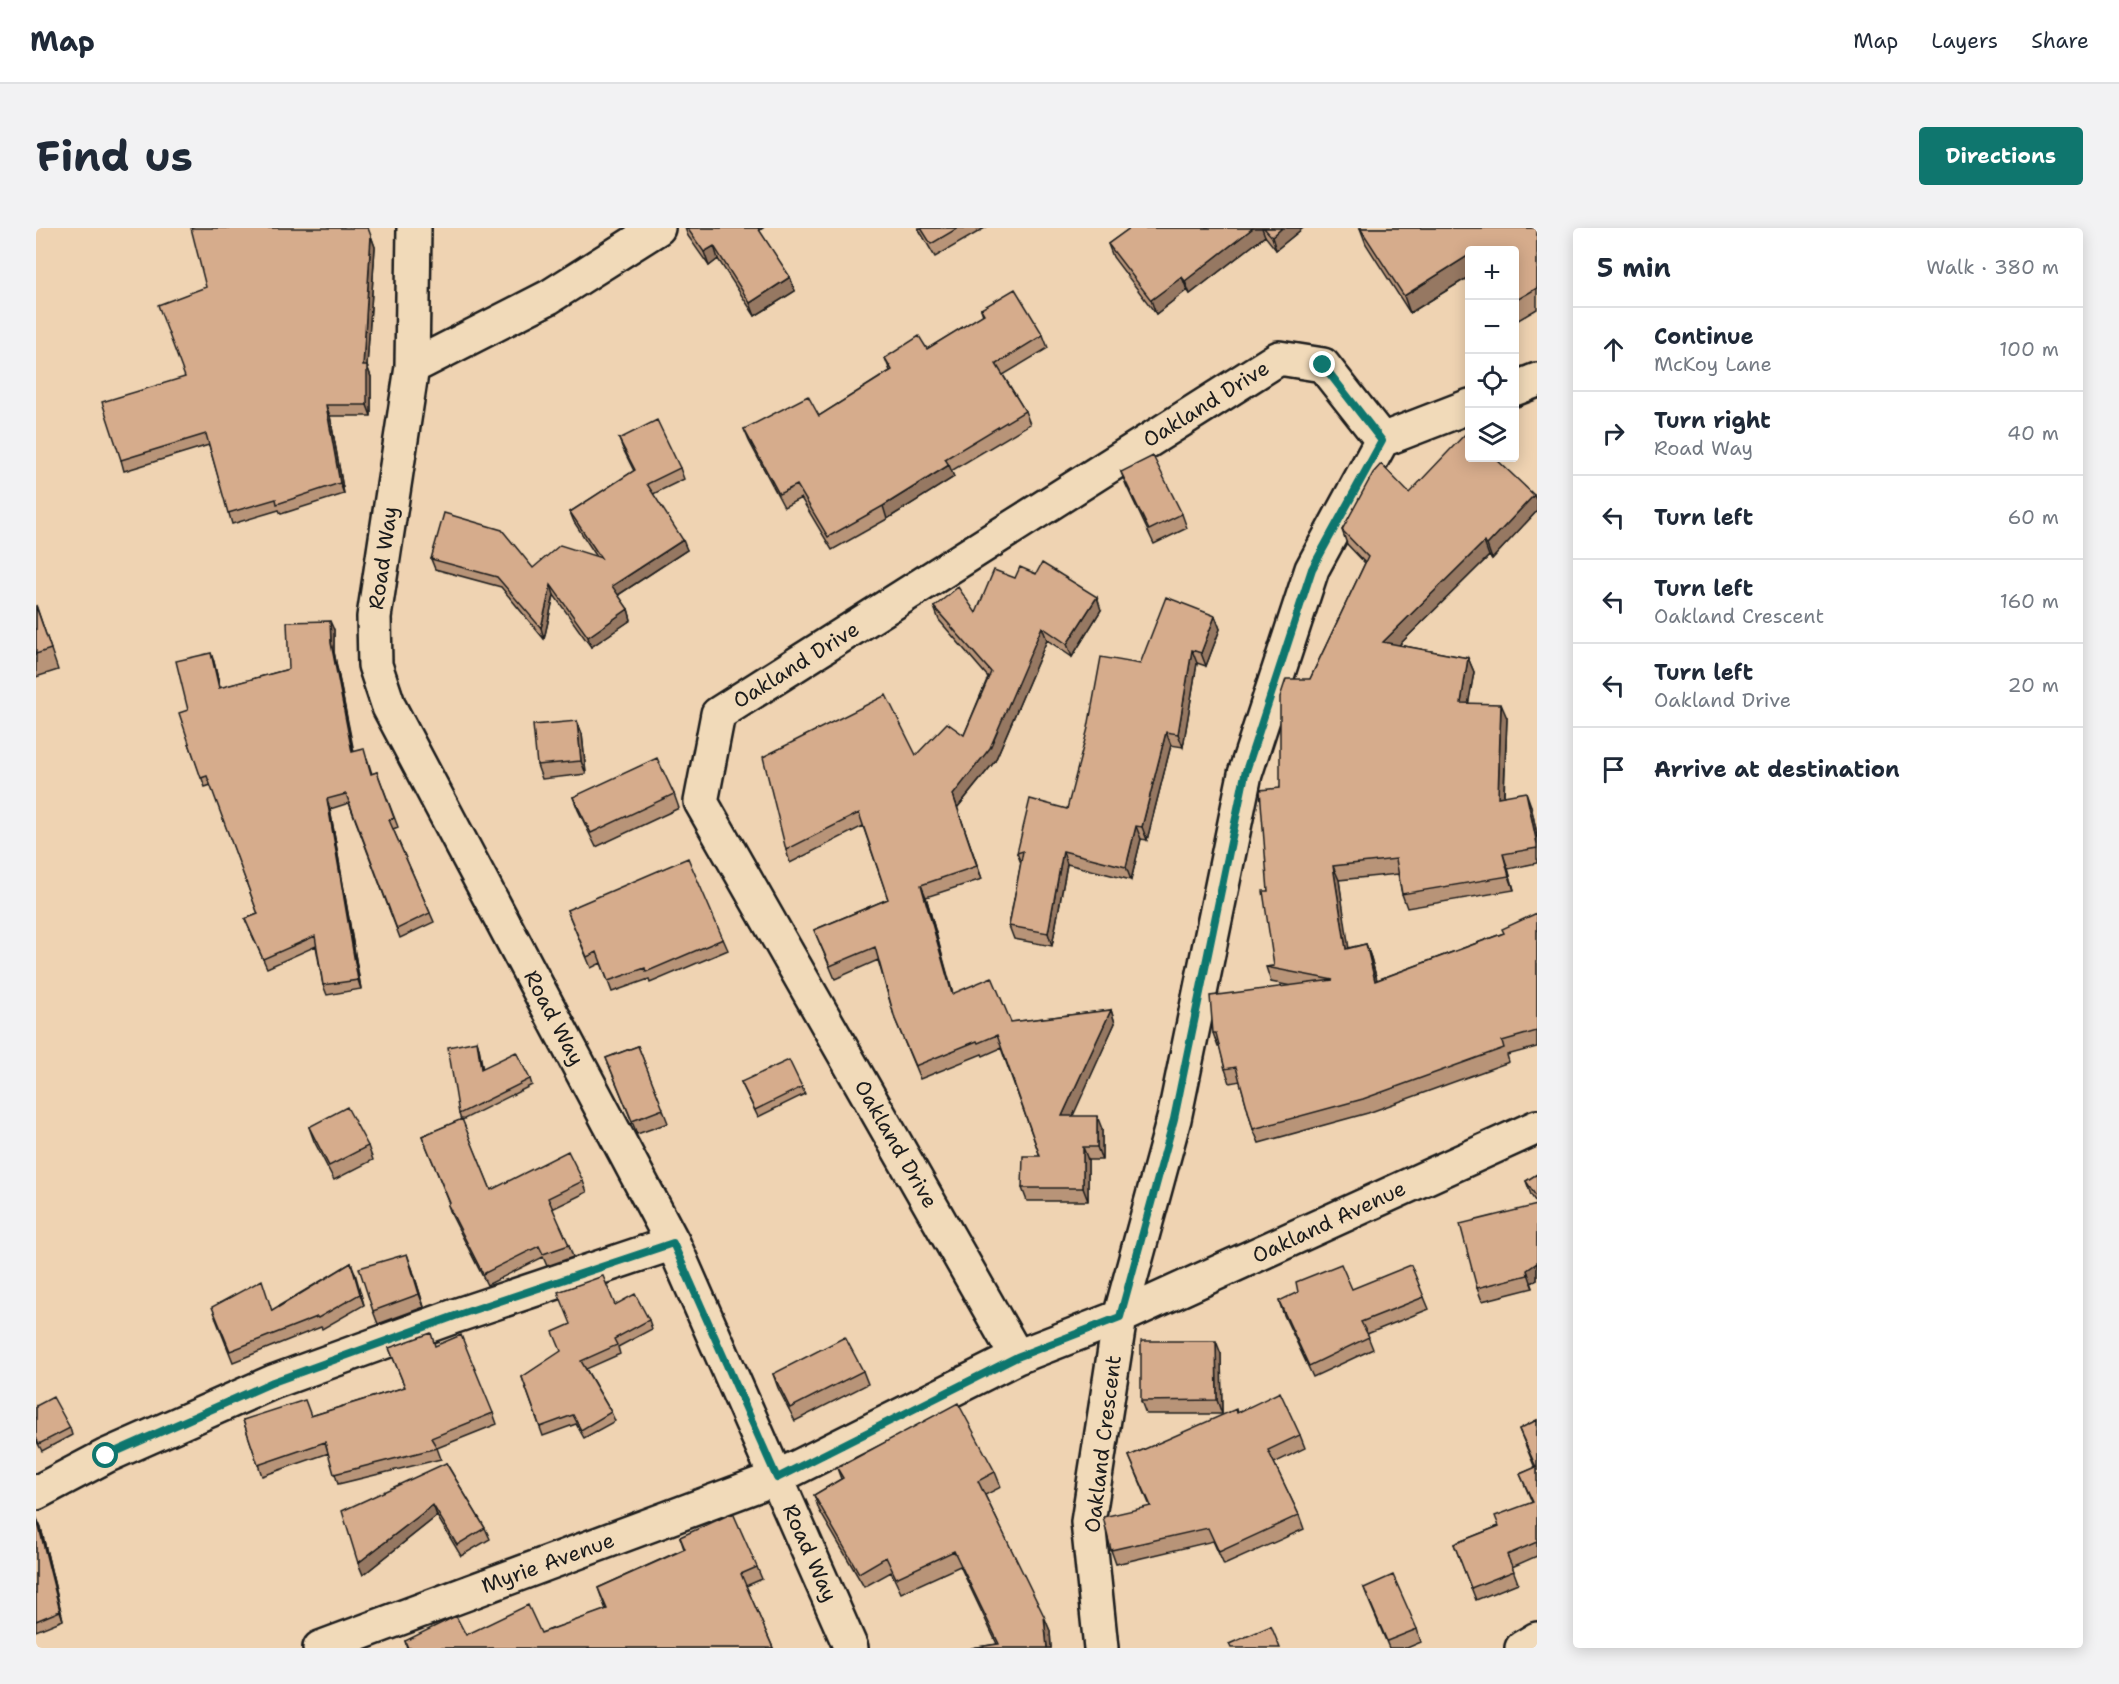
<!DOCTYPE html>
<meta charset="utf-8">
<style>
body{margin:0;font-family:"Shantell Sans",sans-serif;background:#f2f2f3;color:#1f2937}
.controls{position:absolute;right:18px;top:18px;display:grid;overflow:hidden;border-radius:6px;box-shadow:0 3px 15px #0003}
.controls button{width:54px;height:54px;display:grid;place-items:center;padding:0;border:0;border-bottom:2px solid #e0e1e3;background:#fff;color:#1f2937;font:30px sans-serif}
.stop{position:absolute;width:18px;height:18px;margin:-14px;border:4px solid #0f766e;border-radius:50%;background:#fff}
.stop.end{background:#0f766e;border-color:#fff;box-shadow:0 2px 6px #0008}
.list{margin:0;padding:0;list-style:none}
h2{display:flex;justify-content:space-between;align-items:center;height:78px;margin:0;padding:0 24px;font-size:26px}
h2 small{font-size:20px;font-weight:400;color:#747a83}
.list li{display:grid;grid-template-columns:39px 1fr auto;gap:18px;align-items:center;box-sizing:border-box;height:84px;padding:0 24px;border-top:2px solid #e0e1e3}
.list b{display:block;font-size:22px;white-space:nowrap}
.list p{margin:0;font-size:20px;white-space:nowrap;color:#747a83}
.list em{font-size:20px;font-style:normal;color:#747a83}
.icon{flex:none;width:33px;height:33px;fill:none;stroke:currentColor;stroke-width:2;stroke-linecap:round;stroke-linejoin:round}
.map{position:relative;flex:none;width:1501px;height:1420px;overflow:hidden;border-radius:6px}
header{display:flex;align-items:center;gap:36px;box-sizing:border-box;height:84px;padding:0 30px;background:#fff;border-bottom:2px solid #e0e1e3}
header strong{font-size:28px}
nav{display:flex;gap:33px;margin-inline-start:auto;font-size:21px}
.intro{display:flex;align-items:center;justify-content:space-between;box-sizing:border-box;height:144px;padding:0 36px}
h1{margin:0;font-size:42px}
.button{padding:15px 27px;border-radius:6px;background:#0f766e;color:#fff;font-size:21px;font-weight:700}
main{display:flex;gap:36px;padding:0 36px}
aside{flex:1;background:#fff;border-radius:6px;box-shadow:0 3px 15px #0003}
.map>svg:first-child{display:block}
.lines{fill:none;stroke-linecap:round;stroke-linejoin:round}
.minor-casing{stroke:#1c1c1c;stroke-width:38}
.tertiary-casing{stroke:#1c1c1c;stroke-width:38}
.minor{stroke:#f1dab9;stroke-width:33}
.tertiary{stroke:#f1dab9;stroke-width:33}
.wall{fill:#b89478;stroke:#1c1c1c;stroke-width:1.5}
.shaded-wall{fill:#967862;stroke:#1c1c1c;stroke-width:1.5}
.building{fill:#d6ac8c;stroke:#1c1c1c;stroke-width:1.5}
.route{stroke:#0f766e;stroke-width:8}
.labels{text-anchor:middle;dominant-baseline:central;stroke-width:5;stroke-linejoin:round;paint-order:stroke}
.street-label{font-size:21px;fill:#1c1c1c;stroke:#f1dab9}
</style>
<header>
<strong>Map</strong>
<nav><a>Map</a><a>Layers</a><a>Share</a></nav>
</header>
<div class="intro"><h1>Find us</h1><a class="button">Directions</a></div>
<main>
<div class="map">
<svg width="1501" height="1420" viewBox="0 0 1501 1420">
<rect width="100%" height="100%" fill="#efd3b2"/>
<filter id="ink" filterUnits="userSpaceOnUse"><feTurbulence type="fractalNoise" baseFrequency=".0167" numOctaves="2"/><feDisplacementMap in="SourceGraphic" scale="12" xChannelSelector="R" yChannelSelector="G"/><feConvolveMatrix kernelMatrix="1 2 1 2 8 2 1 2 1" color-interpolation-filters="sRGB"/></filter>
<g filter="url(#ink)">
<g class="lines">
<g class="minor-casing">
<path id="minor" d="M 378,0 L 376,139 L 338,389 L 339,437 L 353,479 L 637,1015 L 815,1420
M 376,139 L 513,69 L 622,0
M 1478,161 L 1501,152
M 981,1129 L 665,574 L 682,486 L 1243,130 L 1287,137 L 1346,212
M 0,1265 L 70,1228 L 237,1154 L 419,1088 L 637,1015
M 284,1420 L 740,1250 L 981,1129 L 1084,1089 L 1501,899
M 1065,1420 L 1052,1294 L 1084,1089 L 1138,891 L 1209,546 L 1276,341 L 1346,212 L 1434,178"/>
</g>
<g class="tertiary-casing">
<path id="tertiary" d="M 1486,1420 L 1501,1411"/>
</g>
<use href="#minor" class="minor"/>
<use href="#tertiary" class="tertiary"/>
</g>
<path class="wall" d="M 649,0 L 727,0 L 723,3 L 754,49 L 759,63 L 719,88 L 682,31 L 673,38 L 652,8 Z
M 882,0 L 949,0 L 899,29 Z
M 1094,0 L 1267,0 L 1240,22 L 1229,8 L 1154,66 L 1151,62 L 1120,86 L 1077,29 L 1072,16 Z
M 1324,0 L 1501,0 L 1501,81 L 1479,94 L 1479,22 L 1434,22 L 1434,48 L 1374,85 L 1330,16 Z
M 335,8 L 339,19 L 331,138 L 335,149 L 335,188 L 294,188 L 308,266 L 245,286 L 243,282 L 196,296 L 173,217 L 88,243 L 85,232 L 149,149 Z
M 945,81 L 1007,107 L 1012,120 L 967,147 L 989,183 L 994,196 L 915,243 L 918,249 L 851,291 L 796,322 L 765,270 L 748,279 L 713,213 L 708,201 L 783,188 L 854,143 L 849,130 L 891,121 L 947,87 Z
M 583,211 L 644,240 L 648,251 L 617,266 L 651,322 L 582,367 L 592,381 L 595,392 L 555,419 L 518,367 L 508,411 L 465,359 L 399,341 L 395,331 L 497,340 L 561,329 L 538,294 L 534,284 L 598,243 L 587,221 Z
M 1085,244 L 1146,286 L 1151,300 L 1118,316 L 1090,257 Z
M 1373,265 L 1498,267 L 1501,274 L 1501,283 L 1456,331 L 1453,328 L 1363,417 L 1432,430 L 1438,444 L 1432,475 L 1471,490 L 1468,568 L 1495,578 L 1501,606 L 1501,635 L 1472,641 L 1478,662 L 1371,680 L 1366,666 L 1362,646 L 1303,652 L 1312,720 L 1330,716 L 1335,730 L 1341,752 L 1468,705 L 1501,685 L 1501,819 L 1471,827 L 1473,834 L 1332,885 L 1223,915 L 1217,901 L 1204,853 L 1194,855 L 1189,841 L 1184,819 L 1182,819 L 1177,805 L 1256,758 L 1235,754 L 1230,739 L 1238,738 L 1232,663 L 1244,560 L 1274,451 L 1329,335 L 1311,316 L 1306,302 Z
M 0,377 L 22,442 L 0,449 Z
M 898,379 L 940,385 L 1065,382 L 1036,429 L 1011,412 L 959,533 L 921,580 L 946,651 L 890,669 L 917,766 L 975,794 L 1075,782 L 1079,795 L 1036,888 L 1066,901 L 1066,932 L 1052,932 L 1052,973 L 991,973 L 986,960 L 1004,928 L 965,820 L 947,828 L 946,826 L 884,851 L 859,791 L 842,732 L 799,751 L 778,702 L 852,671 L 827,598 L 754,635 L 750,622 L 880,527 L 928,507 L 952,449 L 903,392 Z
M 1179,388 L 1184,401 L 1170,438 L 1161,435 L 1147,519 L 1135,517 L 1111,612 L 1105,611 L 1095,652 L 1031,636 L 1016,718 L 978,711 L 973,698 L 985,635 L 981,625 L 1031,581 L 1104,436 Z
M 298,402 L 298,424 L 318,524 L 331,530 L 336,546 L 341,544 L 362,599 L 357,601 L 398,694 L 364,710 L 313,575 L 294,581 L 325,761 L 291,767 L 287,757 L 280,718 L 231,740 L 209,691 L 222,686 L 175,557 L 169,559 L 153,515 L 152,482 L 178,434 L 184,460 L 253,441 Z
M 541,493 L 546,506 L 550,546 L 506,551 L 501,537 Z
M 638,566 L 643,580 L 560,619 L 542,582 L 537,569 Z
M 531,682 L 687,711 L 692,722 L 614,755 L 613,751 L 576,764 L 565,735 L 555,740 Z
M 441,813 L 443,820 L 446,841 L 494,851 L 496,857 L 426,892 L 455,962 L 547,953 L 551,964 L 516,981 L 533,1017 L 537,1029 L 511,1038 L 507,1029 L 451,1057 L 416,988 L 412,977 L 414,976 L 386,908 L 425,892 L 423,886 Z
M 602,818 L 632,895 L 601,906 L 570,830 Z
M 705,854 L 766,859 L 769,866 L 722,889 Z
M 273,899 L 332,918 L 337,932 L 298,952 L 278,913 Z
M 1501,946 L 1501,976 L 1495,967 L 1490,953 Z
M 1501,977 L 1501,1052 L 1495,1055 L 1497,1060 L 1446,1073 L 1441,1060 Z
M 315,1035 L 328,1077 L 286,1101 L 285,1099 L 197,1134 L 179,1089 L 236,1082 Z
M 376,1040 L 388,1079 L 342,1096 L 337,1083 Z
M 1316,1061 L 1388,1069 L 1393,1081 L 1331,1106 L 1337,1121 L 1277,1149 L 1247,1085 L 1243,1073 Z
M 579,1077 L 613,1092 L 616,1101 L 582,1119 L 584,1126 L 550,1141 L 575,1184 L 579,1193 L 548,1210 L 540,1196 L 507,1208 L 486,1149 L 525,1124 Z
M 400,1118 L 457,1185 L 461,1196 L 401,1220 L 405,1231 L 302,1256 L 293,1225 L 226,1248 L 207,1192 L 275,1188 L 369,1159 L 353,1120 Z
M 1185,1126 L 1186,1186 L 1110,1186 L 1105,1173 Z
M 827,1143 L 832,1156 L 759,1193 L 742,1160 L 737,1146 Z
M 0,1178 L 34,1200 L 36,1207 L 6,1223 L 0,1212 Z
M 1201,1185 L 1264,1207 L 1269,1220 L 1238,1235 L 1263,1287 L 1268,1301 L 1188,1337 L 1177,1313 L 1080,1336 L 1075,1322 L 1114,1278 L 1093,1228 Z
M 1501,1192 L 1501,1328 L 1476,1339 L 1482,1355 L 1440,1372 L 1418,1316 L 1463,1298 L 1496,1274 L 1484,1246 L 1499,1240 L 1483,1201 Z
M 410,1235 L 449,1300 L 454,1311 L 425,1328 L 401,1288 L 327,1347 Z
M 801,1240 L 959,1244 L 965,1259 L 949,1267 L 1014,1403 L 1015,1420 L 935,1420 L 961,1416 L 924,1338 L 865,1365 L 855,1344 L 828,1359 L 783,1282 L 778,1267 L 805,1251 Z
M 1,1291 L 5,1300 L 27,1392 L 0,1403 L 0,1292 Z
M 644,1309 L 721,1339 L 726,1351 L 710,1358 L 737,1420 L 371,1420 L 369,1413 L 430,1407 L 505,1405 L 570,1382 L 562,1360 L 648,1321 Z
M 1328,1360 L 1381,1401 L 1385,1414 L 1371,1420 L 1353,1420 L 1333,1373 Z"/>
<path class="shaded-wall" d="M 1217,0 L 1226,0 L 1229,8 L 1154,66 L 1149,53 Z
M 1246,0 L 1267,0 L 1240,22 L 1236,9 Z
M 335,8 L 339,19 L 331,138 L 335,149 L 335,188 L 331,177 L 327,138 Z
M 678,18 L 682,31 L 673,38 L 668,24 Z
M 1433,27 L 1434,30 L 1434,48 L 1374,85 L 1368,68 Z
M 754,49 L 759,63 L 719,88 L 714,75 Z
M 1146,49 L 1151,62 L 1120,86 L 1115,72 Z
M 290,177 L 294,188 L 308,266 L 304,255 Z
M 913,237 L 918,249 L 851,291 L 847,278 Z
M 1498,267 L 1501,274 L 1501,283 L 1456,331 L 1451,317 Z
M 647,312 L 651,322 L 579,369 L 576,358 Z
M 1448,314 L 1453,328 L 1352,428 L 1347,414 Z
M 515,357 L 518,367 L 508,411 L 505,400 Z
M 1061,369 L 1065,382 L 1036,429 L 1031,416 Z
M 592,381 L 595,392 L 555,419 L 552,409 Z
M 1179,388 L 1184,401 L 1170,438 L 1165,425 Z
M 294,393 L 298,402 L 298,424 L 319,533 L 316,524 L 295,415 Z
M 1006,399 L 1011,412 L 959,533 L 921,580 L 946,651 L 917,567 Z
M 1156,422 L 1161,435 L 1147,519 L 1142,506 Z
M 175,425 L 178,434 L 186,469 L 183,460 Z
M 1432,430 L 1438,444 L 1430,489 L 1425,475 Z
M 1465,476 L 1471,490 L 1467,583 L 1462,569 Z
M 541,493 L 546,506 L 550,546 L 545,533 Z
M 1130,504 L 1135,517 L 1111,612 L 1106,599 Z
M 1490,564 L 1495,578 L 1501,606 L 1501,616 Z
M 291,571 L 294,581 L 325,761 L 322,752 Z
M 1100,598 L 1105,611 L 1095,652 L 1090,639 Z
M 1027,623 L 1031,636 L 1016,718 L 1012,705 Z
M 1467,626 L 1472,641 L 1478,662 L 1473,648 Z
M 1297,638 L 1303,652 L 1315,735 L 1310,721 Z
M 885,657 L 890,669 L 920,779 L 916,766 Z
M 1330,716 L 1335,730 L 1345,767 L 1339,753 Z
M 1075,782 L 1079,795 L 1031,901 L 1026,888 Z
M 441,813 L 443,820 L 448,848 L 445,841 Z
M 1061,888 L 1066,901 L 1066,932 L 1061,919 Z
M 1047,919 L 1052,932 L 1052,973 L 1047,960 Z
M 371,1026 L 376,1040 L 388,1079 L 383,1066 Z
M 315,1035 L 319,1045 L 328,1077 L 324,1066 Z
M 1501,1035 L 1501,1052 L 1495,1055 L 1497,1060 L 1491,1042 Z
M 1180,1113 L 1185,1126 L 1186,1186 L 1181,1172 Z
M 397,1277 L 401,1288 L 327,1347 L 322,1335 Z
M 1,1291 L 5,1300 L 27,1392 L 24,1383 Z
M 1008,1388 L 1014,1403 L 1015,1420 L 1011,1420 Z"/>
<path class="building" d="M 155,0 L 332,0 L 335,8 L 327,138 L 331,138 L 331,177 L 290,177 L 304,255 L 241,276 L 240,271 L 192,285 L 170,206 L 85,232 L 66,174 L 149,149 L 122,77 L 170,59 Z
M 651,0 L 722,0 L 754,49 L 714,75 L 678,18 L 668,24 Z
M 885,0 L 922,0 L 895,16 Z
M 1094,0 L 1217,0 L 1149,53 L 1146,49 L 1115,72 L 1072,16 Z
M 1228,0 L 1246,0 L 1236,9 Z
M 1324,0 L 1501,0 L 1501,60 L 1479,73 L 1479,22 L 1434,22 L 1434,29 L 1433,27 L 1368,68 Z
M 979,61 L 1007,107 L 960,136 L 989,183 L 909,231 L 913,237 L 847,278 L 792,309 L 761,257 L 743,266 L 708,201 L 772,168 L 783,188 L 856,142 L 849,130 L 883,108 L 891,121 L 948,86 L 945,81 Z
M 621,192 L 644,240 L 611,256 L 647,312 L 576,358 L 592,381 L 552,409 L 515,357 L 505,400 L 461,349 L 395,331 L 408,285 L 466,302 L 497,340 L 524,317 L 565,330 L 534,284 L 599,242 L 583,211 Z
M 1432,203 L 1434,205 L 1434,230 L 1459,230 L 1498,267 L 1451,317 L 1448,314 L 1347,414 L 1432,430 L 1425,475 L 1465,476 L 1462,569 L 1490,564 L 1501,616 L 1501,620 L 1467,626 L 1473,648 L 1366,666 L 1360,631 L 1297,638 L 1310,721 L 1330,716 L 1339,753 L 1468,705 L 1466,701 L 1501,685 L 1501,803 L 1466,813 L 1468,820 L 1327,871 L 1217,901 L 1200,839 L 1189,841 L 1180,805 L 1177,805 L 1174,768 L 1297,752 L 1230,739 L 1238,738 L 1227,663 L 1232,663 L 1224,562 L 1244,560 L 1244,469 L 1250,451 L 1274,451 L 1332,329 L 1306,302 L 1337,245 L 1345,236 L 1373,265 Z
M 1117,228 L 1146,286 L 1113,302 L 1085,244 Z
M 1006,335 L 1061,369 L 1031,416 L 1006,399 L 954,520 L 917,567 L 941,638 L 885,657 L 916,766 L 956,749 L 975,794 L 1075,782 L 1026,888 L 1061,888 L 1061,919 L 1047,919 L 1047,960 L 986,960 L 987,928 L 1004,928 L 961,807 L 942,815 L 941,813 L 879,838 L 859,791 L 839,719 L 794,738 L 778,702 L 852,671 L 823,585 L 750,622 L 727,529 L 850,467 L 880,527 L 911,495 L 928,507 L 955,444 L 898,379 L 922,359 L 940,385 L 958,342 L 979,350 L 984,339 L 1000,346 Z
M 1130,369 L 1179,388 L 1165,425 L 1156,422 L 1142,506 L 1130,504 L 1106,599 L 1100,598 L 1090,639 L 1027,623 L 1012,705 L 973,698 L 987,623 L 981,625 L 994,571 L 1031,581 L 1052,500 L 1065,429 L 1104,436 Z
M 0,378 L 15,421 L 0,426 Z
M 294,393 L 295,415 L 316,524 L 328,521 L 335,546 L 341,544 L 358,590 L 353,592 L 394,685 L 361,701 L 310,566 L 291,571 L 322,752 L 287,757 L 279,708 L 227,731 L 209,691 L 222,686 L 171,548 L 165,550 L 153,515 L 143,485 L 152,482 L 140,433 L 175,425 L 183,460 L 253,441 L 251,394 Z
M 541,493 L 545,533 L 501,537 L 497,497 Z
M 621,530 L 638,566 L 555,605 L 537,569 Z
M 652,630 L 687,711 L 610,744 L 609,740 L 572,753 L 561,724 L 551,729 L 531,682 Z
M 441,813 L 445,841 L 480,824 L 494,851 L 423,886 L 412,819 Z
M 602,818 L 627,881 L 596,893 L 570,830 Z
M 753,832 L 766,859 L 719,882 L 705,854 Z
M 311,879 L 332,918 L 293,938 L 273,899 Z
M 426,891 L 455,962 L 532,923 L 547,953 L 512,970 L 533,1017 L 507,1026 L 503,1018 L 447,1046 L 412,977 L 414,975 L 386,908 Z
M 1501,946 L 1501,970 L 1490,953 Z
M 1501,977 L 1501,1035 L 1491,1042 L 1492,1047 L 1441,1060 L 1424,996 Z
M 371,1026 L 383,1066 L 337,1083 L 323,1040 Z
M 315,1035 L 324,1066 L 282,1090 L 281,1089 L 194,1123 L 176,1079 L 226,1052 L 236,1083 Z
M 1305,1036 L 1316,1061 L 1375,1037 L 1388,1069 L 1325,1094 L 1333,1109 L 1273,1138 L 1243,1073 L 1262,1064 L 1260,1054 Z
M 567,1048 L 579,1077 L 599,1066 L 613,1092 L 578,1111 L 581,1117 L 545,1133 L 575,1184 L 545,1202 L 537,1187 L 504,1199 L 486,1149 L 525,1123 L 517,1104 L 535,1096 L 522,1064 Z
M 395,1105 L 399,1118 L 425,1107 L 457,1185 L 395,1210 L 401,1220 L 298,1246 L 289,1214 L 222,1237 L 207,1192 L 269,1172 L 275,1188 L 369,1159 L 353,1120 Z
M 809,1109 L 827,1143 L 754,1180 L 737,1146 Z
M 1105,1113 L 1180,1113 L 1181,1172 L 1105,1173 Z
M 1244,1164 L 1264,1207 L 1232,1222 L 1263,1287 L 1183,1324 L 1172,1300 L 1075,1322 L 1067,1289 L 1115,1278 L 1093,1228 L 1200,1181 L 1201,1185 Z
M 17,1169 L 34,1200 L 3,1216 L 0,1209 L 0,1178 Z
M 922,1175 L 959,1244 L 942,1253 L 1008,1388 L 1011,1420 L 935,1420 L 963,1416 L 918,1323 L 860,1350 L 850,1329 L 823,1345 L 778,1267 L 807,1250 L 801,1240 Z
M 1501,1192 L 1501,1314 L 1471,1327 L 1478,1343 L 1435,1360 L 1418,1316 L 1463,1298 L 1459,1288 L 1497,1274 L 1484,1246 L 1500,1239 L 1483,1201 Z
M 410,1235 L 449,1300 L 421,1317 L 397,1277 L 322,1335 L 306,1283 Z
M 697,1285 L 721,1339 L 705,1346 L 737,1420 L 372,1420 L 369,1413 L 420,1388 L 430,1407 L 492,1377 L 505,1405 L 571,1381 L 562,1360 L 649,1321 L 644,1309 Z
M 1,1291 L 24,1383 L 0,1393 L 0,1292 Z
M 1357,1347 L 1381,1401 L 1351,1413 L 1328,1360 Z
M 1235,1398 L 1244,1420 L 1195,1420 L 1193,1416 Z"/>
</g>
<g class="lines" filter="url(#ink)">
<path class="route" d="M 70,1228 L 237,1154 L 419,1088 L 637,1015 L 741,1250 L 981,1129 L 1084,1089 L 1138,891 L 1209,546 L 1276,341 L 1346,213 L 1287,137"/>
</g>
<g class="labels">
<g class="street-label">
<text transform="translate(1170 176) rotate(-32)">Oakland Drive</text>
<text transform="translate(347 330) rotate(-82)">Road Way</text>
<text transform="translate(760 437) rotate(-32)">Oakland Drive</text>
<text transform="translate(518 790) rotate(62)">Road Way</text>
<text transform="translate(860 916) rotate(60)">Oakland Drive</text>
<text transform="translate(1293 994) rotate(-25)">Oakland Avenue</text>
<text transform="translate(1067 1216) rotate(-83)">Oakland Crescent</text>
<text transform="translate(774 1325) rotate(66)">Road Way</text>
<text transform="translate(512 1335) rotate(-20)">Myrie Avenue</text>
</g>
</g>
</svg>
<div class="controls">
<button>+</button>
<button>−</button>
<button><svg class="icon" aria-label="locate" viewBox="0 0 24 24"><circle cx="12" cy="12" r="6"/><path d="M12 2v4M12 18v4M2 12h4M18 12h4"/></svg></button>
<button><svg class="icon" aria-label="layers" viewBox="0 0 24 24"><path d="M12 4l9 5-9 5-9-5zM3 14l9 5 9-5"/></svg></button>
</div>
<div class="stop" style="left:70px;top:1228px"></div>
<div class="stop end" style="left:1287px;top:137px"></div>
</div>
<aside>
<h2>5 min<small>Walk · 380 m</small></h2>
<ul class="list">
<li><svg class="icon" aria-label="ahead" viewBox="0 0 24 24"><path d="M12 20V5M6 11l6-6 6 6"/></svg><div><b>Continue</b><p>McKoy Lane</p></div><em>100 m</em></li>
<li><svg class="icon" aria-label="right" viewBox="0 0 24 24"><path d="M7 20v-9h11M14 6l5 5-5 5"/></svg><div><b>Turn right</b><p>Road Way</p></div><em>40 m</em></li>
<li><svg class="icon" aria-label="left" viewBox="0 0 24 24"><path d="M17 20v-9H6M10 6l-5 5 5 5"/></svg><div><b>Turn left</b></div><em>60 m</em></li>
<li><svg class="icon" aria-label="left" viewBox="0 0 24 24"><path d="M17 20v-9H6M10 6l-5 5 5 5"/></svg><div><b>Turn left</b><p>Oakland Crescent</p></div><em>160 m</em></li>
<li><svg class="icon" aria-label="left" viewBox="0 0 24 24"><path d="M17 20v-9H6M10 6l-5 5 5 5"/></svg><div><b>Turn left</b><p>Oakland Drive</p></div><em>20 m</em></li>
<li><svg class="icon" aria-label="arrive" viewBox="0 0 24 24"><path d="M6 21V4h12l-3 4 3 4H6"/></svg><div><b>Arrive at destination</b></div></li>
</ul>
</aside>
</main>
